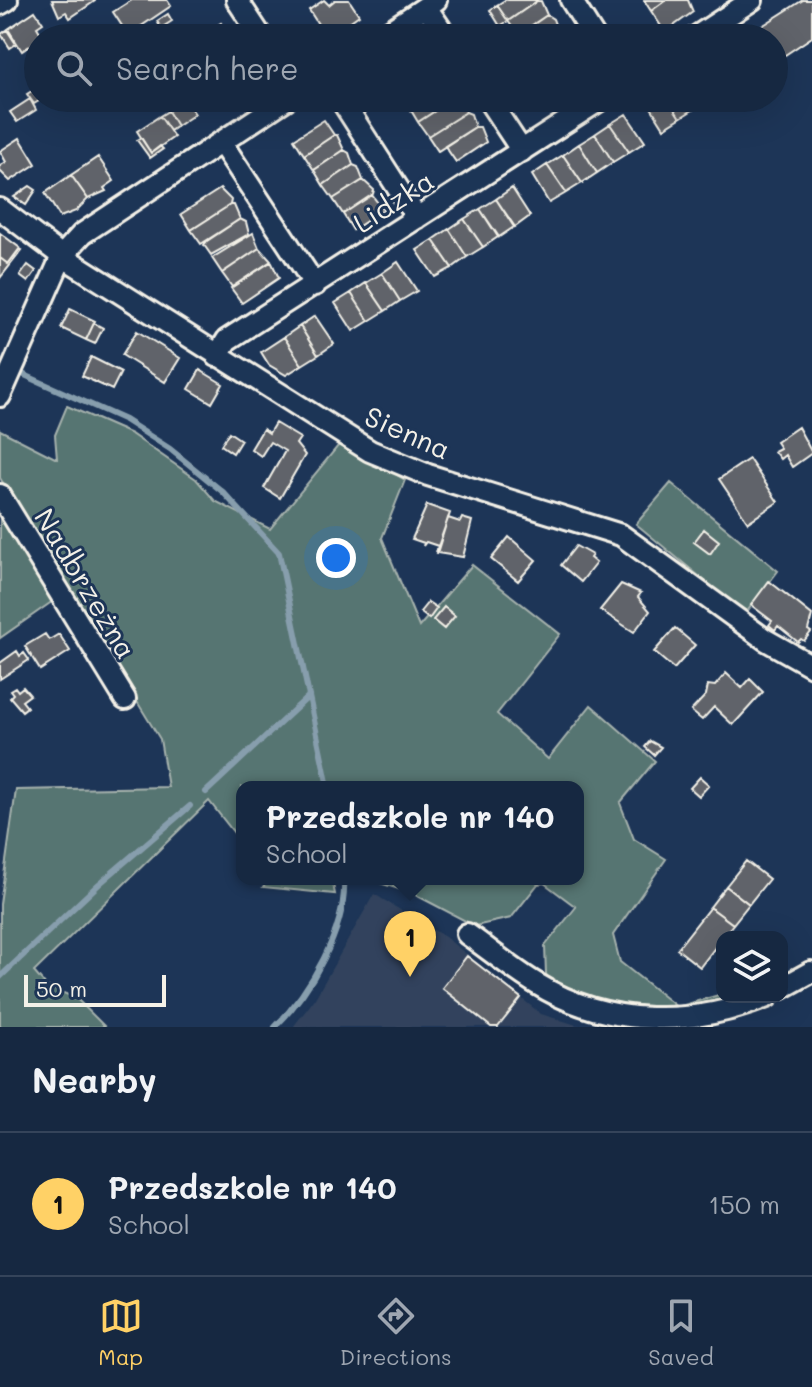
<!DOCTYPE html>
<meta charset="utf-8">
<style>
body{margin:0;font-family:Mali,sans-serif;background:#1f3048;color:#f1f3f6}
.controls{position:absolute;right:24px;bottom:24px;display:grid;overflow:hidden;border-radius:16px;box-shadow:0 8px 32px #0002}
.controls button{width:72px;height:72px;display:grid;place-items:center;padding:0;border:0;border-bottom:2px solid #35445a;background:#162841;color:#f1f3f6;font:40px sans-serif}
.scale{position:absolute;left:24px;bottom:20px;width:142px;box-sizing:border-box;padding-left:8px;border:4px solid #f4f1e8;border-top:0;font-size:22px;line-height:28px;white-space:nowrap;color:#f4f1e8;-webkit-text-stroke:6px #1d3557;paint-order:stroke}
.you{position:absolute;left:336px;top:558px;width:28px;height:28px;margin:-20px;border:6px solid #fff;border-radius:50%;background:#1a73e8;box-shadow:0 0 0 12px #1a73e833}
.badge{display:grid;place-items:center;width:52px;height:52px;border-radius:50%;background:#ffd166;color:#111;font-size:26px;font-weight:700}
.pin{position:absolute;translate:-50% -66px;filter:drop-shadow(0 2px 4px #0008)}
.pin::after{content:'';position:absolute;top:42px;width:28px;height:24px;background:inherit;clip-path:polygon(0 0,100% 0,50% 100%)}
.popup{position:absolute;left:236px;top:781px;width:348px;height:104px;box-sizing:border-box;display:grid;place-content:center;border-radius:16px;background:#162841;filter:drop-shadow(0 2px 6px #0005);font-size:26px;white-space:nowrap;color:#9ea6b1}
.popup b{font-size:30px;color:#f1f3f6}
.popup::after{content:'';position:absolute;left:50%;top:100%;margin-left:-16px;border:16px solid transparent;border-top-color:#162841}
.list{margin:0;padding:0;list-style:none}
h2{display:flex;justify-content:space-between;align-items:center;height:104px;margin:0;padding:0 32px;font-size:34px}
h2 small{font-size:26px;font-weight:400;color:#9ea6b1}
.list li{display:grid;grid-template-columns:52px 1fr auto;gap:24px;align-items:center;box-sizing:border-box;height:144px;padding:0 32px;border-top:2px solid #35445a}
.list b{display:block;font-size:30px;white-space:nowrap}
.list p{margin:0;font-size:26px;white-space:nowrap;color:#9ea6b1}
.list em{font-size:26px;font-style:normal;color:#9ea6b1}
.icon{flex:none;width:44px;height:44px;fill:none;stroke:currentColor;stroke-width:2;stroke-linecap:round;stroke-linejoin:round}
.map{position:relative;flex:none;width:812px;height:1027px;overflow:hidden}
.search{position:absolute;background:#162841;box-shadow:0 8px 32px #0002;left:24px;right:24px;top:24px;height:88px;display:flex;align-items:center;gap:20px;box-sizing:border-box;padding:0 28px;border-radius:44px;color:#9ea6b1;font-size:30px}
.sheet{height:248px;background:#162841}
nav{display:flex;justify-content:space-around;align-items:center;box-sizing:border-box;height:112px;border-top:2px solid #35445a;background:#162841;font-size:22px;color:#9ea6b1}
nav a{display:grid;justify-items:center;gap:4px}
nav .on{color:#ffd166}
.map>svg:first-child{display:block}
.built{fill:#31435d}
.green{fill:#577472;stroke:#a6b2ad;stroke-width:2}
.lines{fill:none;stroke-linecap:round;stroke-linejoin:round}
.stream{stroke:#879ead;stroke-width:6}
.building{fill:#60646a;stroke:#f4f1e8;stroke-width:2}
.minor-casing{stroke:#f4f1e8;stroke-width:26}
.minor{stroke:#1d3557;stroke-width:20}
.labels{text-anchor:middle;dominant-baseline:central;stroke-width:6;stroke-linejoin:round;paint-order:stroke}
.street-label{font-size:28px;fill:#f4f1e8;stroke:#1d3557}
</style>
<div class="map">
<svg width="812" height="1027" viewBox="0 0 812 1027">
<rect width="100%" height="100%" fill="#1d3557"/>
<filter id="ink" filterUnits="userSpaceOnUse"><feTurbulence type="fractalNoise" baseFrequency=".0125" numOctaves="2"/><feDisplacementMap in="SourceGraphic" scale="16" xChannelSelector="R" yChannelSelector="G"/><feConvolveMatrix kernelMatrix="1 2 1 2 8 2 1 2 1" color-interpolation-filters="sRGB"/></filter>
<g filter="url(#ink)">
<path class="built" d="M 374,894 L 445,937 L 541,1014 L 583,1027 L 293,1027 L 314,1000 Z"/>
<path class="green" d="M 67,406 L 131,434 L 196,479 L 215,501 L 270,529 L 342,441 L 405,480 L 382,538 L 419,627 L 472,565 L 560,634 L 497,714 L 548,759 L 591,705 L 655,761 L 620,803 L 634,839 L 666,859 L 613,935 L 620,962 L 677,1007 L 722,994 L 730,997 L 732,1004 L 666,1015 L 577,999 L 551,984 L 546,974 L 545,946 L 576,907 L 544,883 L 538,884 L 511,918 L 475,926 L 412,893 L 367,879 L 578,879 L 578,787 L 242,787 L 242,843 L 209,801 L 34,972 L 46,986 L 76,998 L 105,1027 L 0,1027 L 0,904 L 16,790 L 168,787 L 160,739 L 0,478 L 0,430 L 57,459 L 55,435 Z
M 671,483 L 778,571 L 745,614 L 636,524 Z
M 0,514 L 53,601 L 0,638 Z
M 268,879 L 332,879 L 335,894 L 263,887 Z"/>
<g class="lines">
<path class="stream" d="M 0,364 L 125,420 L 170,449 L 223,492 L 279,553 L 328,787
M 206,792 L 309,696
M 0,977 L 99,884 L 190,806
M 275,1027 C 310,992 347,929 344,879"/>
</g>
<path class="building" d="M 52,0 L 95,0 L 95,1 L 70,18 L 66,12 L 59,16 Z
M 132,0 L 167,0 L 171,6 L 128,35 L 113,12 Z
M 324,0 L 329,5 L 335,0 L 349,0 L 359,15 L 327,38 L 309,10 Z
M 505,0 L 537,0 L 537,1 L 508,21 L 497,5 Z
M 644,0 L 666,0 L 651,11 Z
M 666,0 L 688,0 L 693,12 L 665,32 L 651,11 Z
M 803,0 L 812,0 L 812,37 L 782,57 L 774,38 L 769,38 L 762,26 Z
M 537,1 L 541,1 L 547,15 L 518,35 L 508,21 Z
M 497,5 L 508,21 L 500,26 L 490,10 Z
M 35,11 L 43,23 L 37,27 L 43,37 L 22,51 L 8,29 Z
M 168,14 L 172,21 L 161,28 L 157,21 Z
M 547,15 L 553,19 L 557,30 L 547,37 L 513,38 Z
M 221,23 L 231,38 L 206,38 L 203,35 Z
M 7,30 L 16,44 L 10,48 L 1,34 Z
M 35,89 L 42,99 L 34,104 L 27,94 Z
M 423,98 L 455,98 L 418,122 L 409,107 Z
M 455,98 L 460,98 L 466,112 L 428,136 L 418,122 Z
M 651,98 L 667,98 L 680,118 L 664,128 L 647,101 Z
M 667,98 L 690,98 L 696,108 L 680,118 Z
M 690,98 L 711,98 L 696,108 Z
M 30,99 L 36,110 L 17,122 L 10,112 Z
M 185,99 L 195,114 L 177,126 L 168,111 Z
M 168,111 L 177,126 L 170,131 L 160,116 Z
M 466,112 L 471,114 L 475,127 L 438,151 L 428,136 Z
M 626,114 L 645,142 L 629,152 L 610,124 Z
M 160,116 L 174,137 L 151,153 L 137,131 Z
M 324,120 L 334,135 L 304,155 L 294,139 Z
M 610,124 L 629,152 L 613,162 L 595,134 Z
M 475,127 L 480,127 L 486,142 L 456,162 L 445,146 Z
M 595,134 L 613,162 L 597,173 L 579,144 Z
M 334,135 L 337,135 L 344,150 L 314,170 L 304,155 Z
M 20,138 L 36,164 L 10,181 L 0,171 L 0,166 L 6,162 L 0,151 Z
M 141,138 L 151,153 L 160,146 L 163,149 L 150,158 L 137,140 Z
M 579,144 L 597,173 L 582,183 L 563,155 Z
M 344,150 L 349,153 L 353,165 L 323,185 L 314,170 Z
M 563,155 L 582,183 L 566,193 L 547,165 Z
M 98,157 L 114,181 L 104,188 L 106,191 L 88,199 L 71,175 Z
M 353,165 L 358,167 L 363,180 L 333,199 L 323,185 Z
M 547,165 L 566,193 L 549,203 L 532,175 Z
M 71,175 L 88,199 L 76,211 L 60,217 L 45,193 Z
M 363,180 L 374,190 L 373,194 L 343,214 L 333,199 Z
M 30,186 L 36,190 L 26,205 L 14,197 Z
M 512,188 L 530,216 L 515,227 L 496,199 Z
M 220,189 L 231,200 L 230,205 L 191,230 L 181,214 Z
M 372,195 L 383,210 L 353,230 L 343,214 Z
M 496,199 L 514,227 L 499,237 L 480,209 Z
M 230,205 L 234,205 L 240,219 L 201,244 L 191,230 Z
M 480,209 L 498,237 L 483,247 L 464,219 Z
M 240,219 L 246,222 L 249,234 L 211,255 L 204,245 L 207,241 Z
M 464,219 L 483,247 L 467,257 L 449,229 Z
M 449,229 L 467,257 L 452,268 L 433,240 Z
M 0,233 L 20,248 L 8,264 L 0,258 Z
M 253,233 L 259,248 L 222,273 L 212,258 Z
M 433,240 L 452,268 L 435,277 L 417,250 Z
M 259,248 L 271,261 L 232,287 L 222,273 Z
M 20,249 L 22,250 L 0,278 L 0,258 L 8,264 Z
M 398,262 L 417,291 L 400,301 L 382,273 Z
M 269,263 L 272,263 L 279,278 L 242,303 L 231,288 Z
M 28,265 L 36,271 L 28,282 L 20,276 Z
M 382,273 L 400,301 L 385,311 L 366,283 Z
M 366,283 L 385,311 L 369,321 L 351,293 Z
M 351,293 L 369,321 L 353,331 L 335,303 Z
M 70,309 L 95,321 L 86,340 L 61,328 Z
M 315,316 L 334,344 L 318,355 L 300,326 Z
M 94,323 L 103,328 L 95,344 L 86,340 Z
M 300,326 L 318,355 L 302,365 L 284,337 Z
M 137,331 L 180,358 L 165,382 L 122,355 Z
M 284,337 L 302,365 L 286,375 L 269,365 L 261,352 Z
M 91,357 L 121,372 L 112,390 L 82,376 Z
M 200,370 L 223,384 L 212,403 L 189,389 Z
M 275,423 L 300,438 L 296,444 L 305,455 L 280,498 L 264,488 L 285,451 L 270,442 L 261,456 L 251,449 L 263,429 L 269,433 Z
M 798,427 L 812,453 L 792,467 L 785,455 L 780,459 L 774,451 L 780,448 L 776,442 Z
M 229,432 L 241,440 L 233,453 L 221,445 Z
M 749,459 L 778,502 L 748,522 L 719,479 Z
M 427,505 L 450,513 L 436,552 L 438,546 L 426,542 L 423,546 L 424,543 L 412,539 Z
M 448,518 L 460,522 L 462,518 L 472,521 L 463,557 L 437,553 Z
M 704,529 L 719,541 L 710,554 L 694,542 Z
M 509,537 L 536,560 L 518,581 L 491,559 Z
M 576,546 L 592,555 L 590,558 L 596,563 L 581,582 L 561,565 Z
M 769,581 L 812,615 L 808,630 L 811,632 L 804,641 L 801,639 L 798,642 L 778,626 L 775,630 L 769,625 L 772,621 L 751,605 Z
M 621,584 L 641,593 L 638,597 L 650,611 L 634,632 L 600,610 Z
M 428,602 L 437,608 L 429,619 L 420,612 Z
M 444,607 L 455,616 L 444,629 L 433,620 Z
M 675,628 L 695,645 L 674,669 L 654,652 Z
M 45,634 L 49,640 L 59,634 L 70,651 L 40,670 L 25,646 Z
M 17,651 L 20,656 L 24,653 L 29,660 L 0,679 L 0,663 Z
M 726,673 L 742,688 L 750,679 L 763,692 L 733,725 L 714,707 L 702,720 L 691,711 L 706,695 L 708,685 L 715,686 Z
M 15,687 L 18,691 L 23,687 L 30,695 L 22,701 L 27,707 L 22,711 L 10,697 L 13,694 L 10,690 Z
M 650,741 L 661,747 L 654,755 L 645,747 Z
M 700,777 L 709,785 L 699,796 L 690,788 Z
M 746,861 L 769,879 L 749,904 L 726,886 Z
M 726,886 L 749,904 L 733,924 L 710,907 Z
M 710,907 L 733,924 L 700,967 L 677,949 Z
M 467,956 L 521,998 L 498,1027 L 491,1027 L 442,988 Z"/>
<g class="lines">
<g class="minor-casing">
<path id="minor" d="M 237,0 L 262,38
M 571,0 L 595,38
M 0,4 L 7,0
M 426,7 L 447,38
M 379,38 L 436,0
M 694,38 L 752,0
M 340,98 L 417,218
M 487,98 L 522,151
M 221,142 L 315,285
M 0,209 L 62,256 L 370,451 L 428,475 L 621,535 L 766,640 L 812,666
M 217,356 L 227,340 L 603,98
M 0,396 L 62,256 L 82,234 L 288,98
M 0,495 L 125,699
M 467,934 C 490,950 512,969 537,984 C 607,1027 692,1027 767,997
M 782,988 L 811,972"/>
</g>
<use href="#minor" class="minor"/>
</g>
</g>
<g class="labels">
<g class="street-label">
<text transform="translate(393 201) rotate(-33)">Lidzka</text>
<text transform="translate(408 432) rotate(24)">Sienna</text>
<text transform="translate(86 583) rotate(59)">Nadbrzeżna</text>
</g>
</g>
</svg>
<div class="controls">
<button><svg class="icon" aria-label="layers" viewBox="0 0 24 24"><path d="M12 4l9 5-9 5-9-5zM3 14l9 5 9-5"/></svg></button>
</div>
<div class="scale">50 m</div>
<div class="you"></div>
<div class="pin badge" style="left:410px;top:977px">1</div>
<div class="popup"><b>Przedszkole nr 140</b>School</div>
<div class="search"><svg class="icon" aria-label="search" viewBox="0 0 24 24"><circle cx="10" cy="10" r="6"/><path d="M15 15l6 6"/></svg>Search here</div>
</div>
<section class="sheet">
<h2>Nearby<small></small></h2>
<ul class="list">
<li><span class="badge">1</span><div><b>Przedszkole nr 140</b><p>School</p></div><em>150 m</em></li>
</ul>
</section>
<nav>
<a class="on"><svg class="icon" aria-label="map" viewBox="0 0 24 24"><path d="M3 6l6-2 6 2 6-2v14l-6 2-6-2-6 2zM9 4v14M15 6v14"/></svg>Map</a>
<a><svg class="icon" aria-label="directions" viewBox="0 0 24 24"><path d="M12 3l9 9-9 9-9-9zM9 14v-3h6M13 9l2 2-2 2"/></svg>Directions</a>
<a><svg class="icon" aria-label="saved" viewBox="0 0 24 24"><path d="M7 4h10v16l-5-4-5 4z"/></svg>Saved</a>
</nav>
